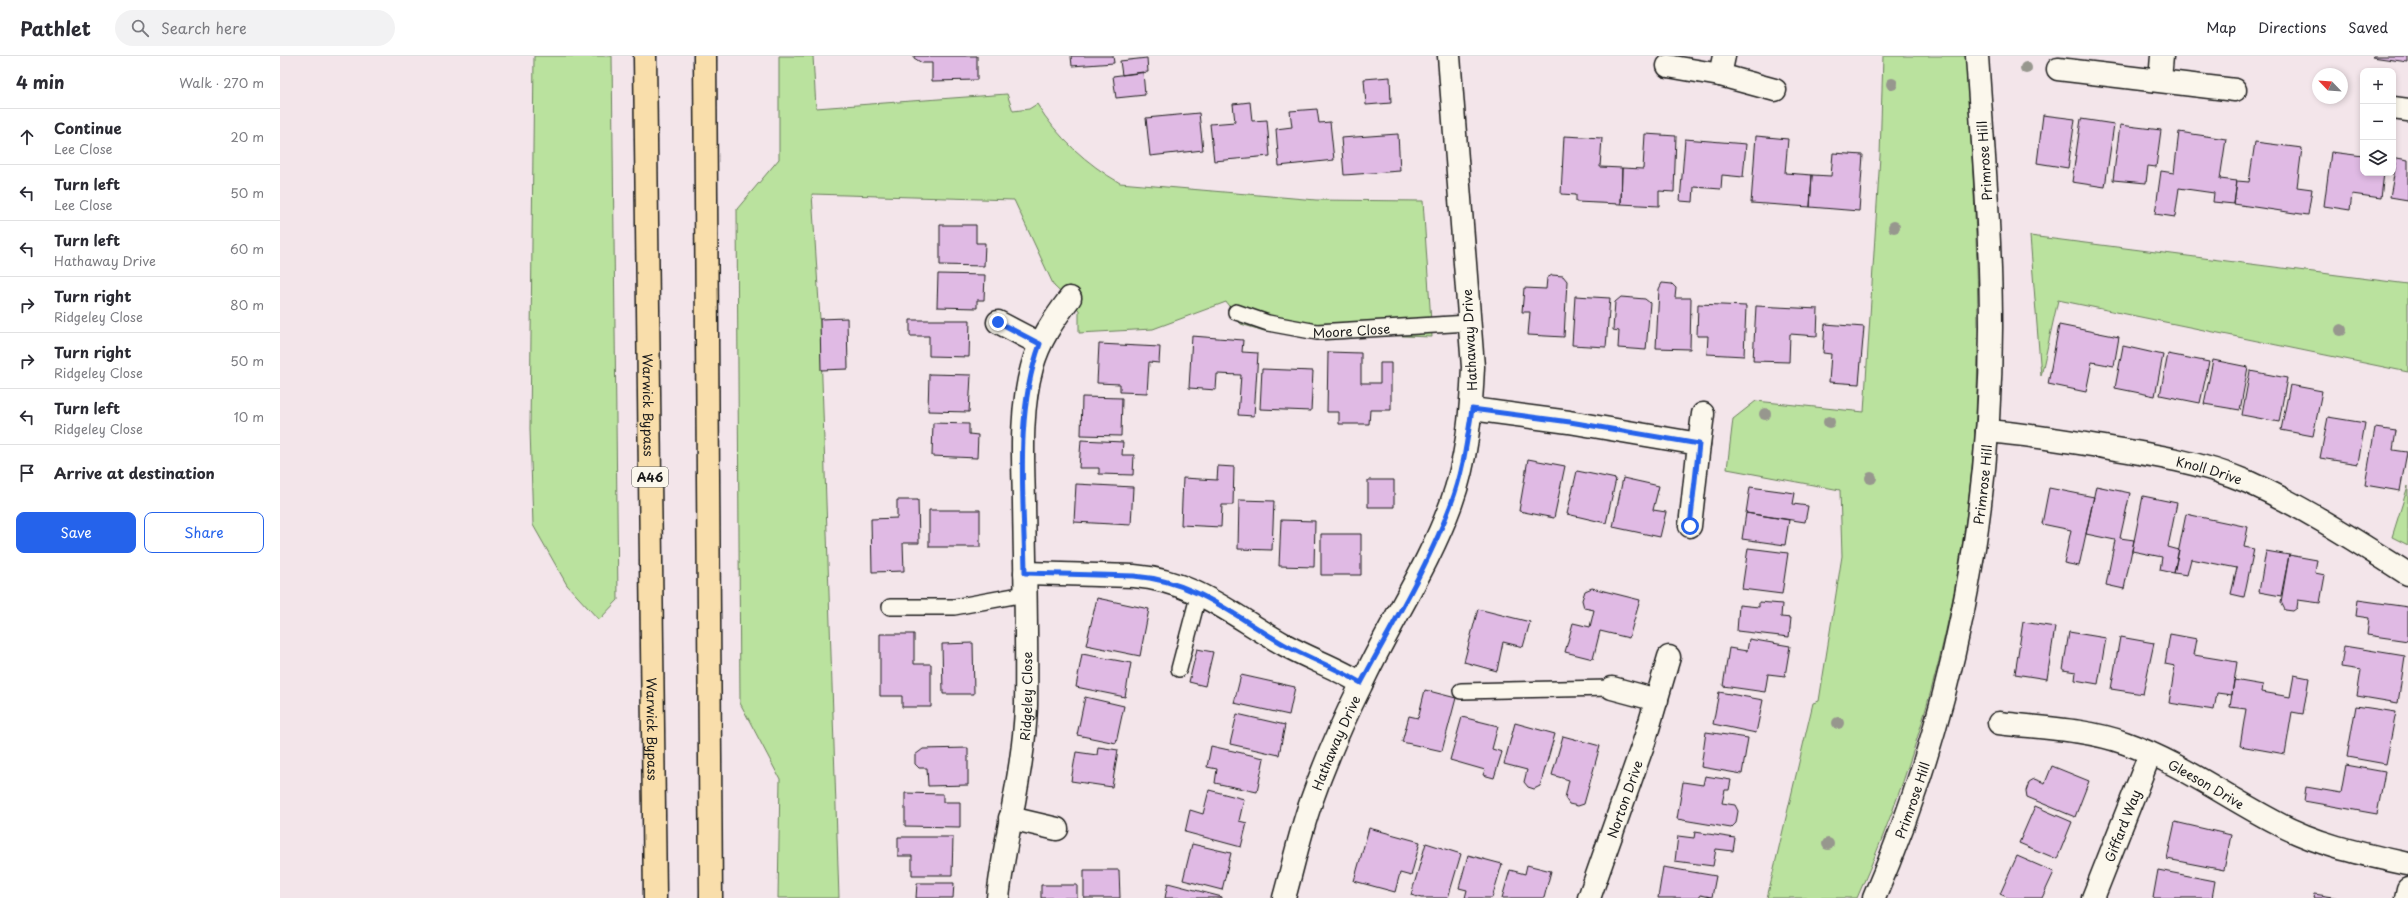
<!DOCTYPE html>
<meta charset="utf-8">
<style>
body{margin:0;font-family:"Playpen Sans",sans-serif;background:#f2f2f3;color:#2b2b33}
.controls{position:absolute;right:12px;top:12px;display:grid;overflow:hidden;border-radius:8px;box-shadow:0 2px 6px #0003}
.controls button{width:36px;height:36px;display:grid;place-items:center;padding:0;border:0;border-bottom:1px solid #e1e1e2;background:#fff;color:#2b2b33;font:20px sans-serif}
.compass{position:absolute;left:2032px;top:12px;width:36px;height:36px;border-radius:50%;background:#fff;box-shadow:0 2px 6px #0003;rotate:295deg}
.stop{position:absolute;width:12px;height:12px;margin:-9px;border:3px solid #2563eb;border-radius:50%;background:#fff}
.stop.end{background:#2563eb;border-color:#fff;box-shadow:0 1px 4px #0008}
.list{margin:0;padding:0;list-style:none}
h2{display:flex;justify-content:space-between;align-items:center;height:52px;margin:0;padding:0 16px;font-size:17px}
h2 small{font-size:13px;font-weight:400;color:#7c7c81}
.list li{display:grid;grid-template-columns:26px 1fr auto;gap:12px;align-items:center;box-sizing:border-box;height:56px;padding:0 16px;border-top:1px solid #e1e1e2}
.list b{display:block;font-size:15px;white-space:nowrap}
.list p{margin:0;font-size:13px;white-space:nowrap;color:#7c7c81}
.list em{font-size:13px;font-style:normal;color:#7c7c81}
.actions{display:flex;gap:8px;padding:12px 16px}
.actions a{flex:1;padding:9px 0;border:1px solid #2563eb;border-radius:8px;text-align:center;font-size:14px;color:#2563eb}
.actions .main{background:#2563eb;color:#fff}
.icon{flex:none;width:22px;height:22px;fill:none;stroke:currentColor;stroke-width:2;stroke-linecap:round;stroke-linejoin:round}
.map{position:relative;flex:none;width:2128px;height:842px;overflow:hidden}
header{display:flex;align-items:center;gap:24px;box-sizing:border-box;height:56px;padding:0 20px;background:#fff;border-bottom:1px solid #e1e1e2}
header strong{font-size:19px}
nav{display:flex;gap:22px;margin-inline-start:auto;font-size:14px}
.search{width:280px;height:36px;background:#f2f2f3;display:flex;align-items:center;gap:10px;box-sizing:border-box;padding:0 14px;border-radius:22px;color:#7c7c81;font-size:15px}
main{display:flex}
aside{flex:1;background:#fff}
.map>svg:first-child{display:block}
.green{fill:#bae29e;stroke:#6b7f5d}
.building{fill:#e0bae4;stroke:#1c1c1c}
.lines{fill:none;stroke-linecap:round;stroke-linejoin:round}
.service-casing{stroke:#1c1c1c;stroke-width:18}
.minor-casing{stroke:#1c1c1c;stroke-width:25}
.tertiary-casing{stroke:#1c1c1c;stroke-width:25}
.trunk-casing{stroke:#1c1c1c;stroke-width:25}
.service{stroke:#fbf7ec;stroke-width:15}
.minor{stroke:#fbf7ec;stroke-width:22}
.tertiary{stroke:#fbf7ec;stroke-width:22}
.trunk{stroke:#f9deab;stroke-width:22}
.tree{fill:#97978e}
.route{stroke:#2563eb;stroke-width:5}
.labels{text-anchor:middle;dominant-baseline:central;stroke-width:4;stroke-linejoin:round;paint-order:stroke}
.shield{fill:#fbf7ec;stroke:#5f5e5a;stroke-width:1}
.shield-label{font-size:12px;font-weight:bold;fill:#1c1c1c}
.street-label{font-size:13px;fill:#1c1c1c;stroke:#fbf7ec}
</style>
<header>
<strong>Pathlet</strong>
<div class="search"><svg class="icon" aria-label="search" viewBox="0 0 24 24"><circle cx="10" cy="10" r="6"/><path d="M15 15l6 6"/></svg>Search here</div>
<nav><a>Map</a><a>Directions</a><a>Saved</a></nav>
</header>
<main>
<aside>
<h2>4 min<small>Walk · 270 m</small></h2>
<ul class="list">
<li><svg class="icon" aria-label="ahead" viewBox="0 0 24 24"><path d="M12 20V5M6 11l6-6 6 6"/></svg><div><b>Continue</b><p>Lee Close</p></div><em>20 m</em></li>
<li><svg class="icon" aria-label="left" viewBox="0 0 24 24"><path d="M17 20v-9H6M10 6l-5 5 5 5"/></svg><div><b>Turn left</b><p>Lee Close</p></div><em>50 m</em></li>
<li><svg class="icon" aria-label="left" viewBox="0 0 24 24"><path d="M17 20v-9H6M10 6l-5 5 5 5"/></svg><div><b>Turn left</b><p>Hathaway Drive</p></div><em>60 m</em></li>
<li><svg class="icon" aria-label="right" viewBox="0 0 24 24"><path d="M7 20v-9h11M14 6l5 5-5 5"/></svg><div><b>Turn right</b><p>Ridgeley Close</p></div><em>80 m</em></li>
<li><svg class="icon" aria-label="right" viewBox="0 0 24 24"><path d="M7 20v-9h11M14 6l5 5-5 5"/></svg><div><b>Turn right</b><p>Ridgeley Close</p></div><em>50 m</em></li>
<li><svg class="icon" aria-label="left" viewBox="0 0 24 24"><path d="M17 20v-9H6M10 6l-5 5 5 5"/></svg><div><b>Turn left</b><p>Ridgeley Close</p></div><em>10 m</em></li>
<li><svg class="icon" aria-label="arrive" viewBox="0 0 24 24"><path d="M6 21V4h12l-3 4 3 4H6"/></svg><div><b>Arrive at destination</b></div></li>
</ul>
<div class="actions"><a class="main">Save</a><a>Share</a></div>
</aside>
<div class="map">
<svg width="2128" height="842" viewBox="0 0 2128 842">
<rect width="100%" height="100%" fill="#f3e5ea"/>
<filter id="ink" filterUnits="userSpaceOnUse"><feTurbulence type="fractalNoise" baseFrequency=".025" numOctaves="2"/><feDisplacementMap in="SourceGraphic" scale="8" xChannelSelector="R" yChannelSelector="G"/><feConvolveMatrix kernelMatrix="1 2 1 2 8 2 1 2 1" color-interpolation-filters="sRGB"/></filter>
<g filter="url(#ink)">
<path class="green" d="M 254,0 L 332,0 L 338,544 L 319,564 L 287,529 L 253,469 L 250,373 Z
M 499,0 L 533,0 L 536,52 L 727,38 L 733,55 L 749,53 L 757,48 C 777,81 807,108 840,127 L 1036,144 L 1143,145 L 1152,281 L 984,275 L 961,268 L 946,246 L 873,273 L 799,277 L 799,254 L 774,230 L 734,144 L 532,138 L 540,263 L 559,842 L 498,842 L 500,723 L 460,647 L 457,153 L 499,103 Z
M 1603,0 L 1686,0 C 1693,119 1702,239 1696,358 C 1687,526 1645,689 1577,842 L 1487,842 L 1533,647 L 1539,645 L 1562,500 L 1560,434 L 1447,413 L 1453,363 L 1476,345 L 1584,356 L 1600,100 Z
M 1750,180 L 2128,228 L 2128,316 L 1778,244 L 1761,320 Z
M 2128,430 L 2128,489 L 2112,481 Z"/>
<path class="building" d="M 634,0 L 697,0 L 697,24 L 652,25 L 652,7 L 642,7 L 634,2 Z
M 791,0 L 833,0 L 834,7 L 792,10 Z
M 2093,0 L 2128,0 L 2128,6 L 2092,1 Z
M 867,2 L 868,16 L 842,19 L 840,5 Z
M 863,16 L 865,39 L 836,42 L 833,20 Z
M 1110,21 L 1111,47 L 1086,49 L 1084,23 Z
M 970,46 L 972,65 L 987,64 L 990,100 L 934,105 L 930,68 L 955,66 L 953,48 Z
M 1037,53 L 1039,67 L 1050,66 L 1054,104 L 999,110 L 996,73 L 1012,71 L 1010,55 Z
M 919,57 L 923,94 L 870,100 L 866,62 Z
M 1763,59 L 1795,63 L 1788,112 L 1757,107 Z
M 1801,63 L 1834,68 L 1825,131 L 1792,126 Z
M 1840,69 L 1881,74 L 1876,111 L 1868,110 L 1866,127 L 1833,124 Z
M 1899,76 L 1946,83 L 1940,123 L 1957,125 L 1954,148 L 1933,146 L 1934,137 L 1899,132 L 1895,161 L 1875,158 L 1881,115 L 1894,117 Z
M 1118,78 L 1120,115 L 1064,119 L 1061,82 Z
M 1365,78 L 1396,80 L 1394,136 L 1379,135 L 1379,150 L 1341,148 L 1342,112 L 1363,113 Z
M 1284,80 L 1322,82 L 1320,111 L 1342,112 L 1341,148 L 1296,146 L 1296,139 L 1281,138 Z
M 1476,80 L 1508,83 L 1505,117 L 1532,119 L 1530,151 L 1471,147 Z
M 1405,83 L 1466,88 L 1463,121 L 1442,119 L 1441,133 L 1414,131 L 1413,146 L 1400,145 Z
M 1975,86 L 2022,92 L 2017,131 L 2032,133 L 2028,159 L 1954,148 L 1957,125 L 1969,126 Z
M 2051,96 L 2083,100 L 2083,117 L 2104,117 L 2101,142 L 2072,138 L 2070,154 L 2044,150 Z
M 1553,97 L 1583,99 L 1579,155 L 1530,151 L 1532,119 L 1551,120 Z
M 2117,102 L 2128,104 L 2128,144 L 2110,141 Z
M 660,169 L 696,169 L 696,187 L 705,187 L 704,210 L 660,209 Z
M 658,218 L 705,219 L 704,244 L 697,244 L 697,252 L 657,251 Z
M 1272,219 L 1283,220 L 1287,225 L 1284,281 L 1248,279 L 1250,256 L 1242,256 L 1244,232 L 1266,233 L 1267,222 Z
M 1382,227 L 1392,228 L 1396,232 L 1395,242 L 1411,242 L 1410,293 L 1376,292 L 1379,233 Z
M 1295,240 L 1330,242 L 1326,291 L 1292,289 Z
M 1341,241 L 1365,243 L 1370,247 L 1366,294 L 1338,292 L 1339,275 L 1333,274 L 1335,246 Z
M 1418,248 L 1466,250 L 1464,300 L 1427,298 L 1428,280 L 1417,280 Z
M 1476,250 L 1538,253 L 1537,280 L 1510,278 L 1509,306 L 1473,305 Z
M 567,262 L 568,313 L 541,314 L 540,263 Z
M 630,264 L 690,264 L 689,301 L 649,300 L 649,280 L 630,280 Z
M 1545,268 L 1584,271 L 1579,328 L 1549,326 L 1551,298 L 1543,297 Z
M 1779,269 L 1839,281 L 1834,310 L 1812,306 L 1806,336 L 1768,328 Z
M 912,280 L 963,284 L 962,296 L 978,297 L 974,360 L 958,359 L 961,319 L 937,318 L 936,334 L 909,332 Z
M 819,288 L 880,291 L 879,307 L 869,306 L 867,337 L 840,336 L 840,328 L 817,327 Z
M 1843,290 L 1883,299 L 1875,340 L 1835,332 Z
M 1048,296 L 1081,297 L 1081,327 L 1100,327 L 1100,307 L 1111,307 L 1111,354 L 1090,354 L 1089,368 L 1059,368 L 1059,356 L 1047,356 Z
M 1888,298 L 1929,306 L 1920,347 L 1880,339 Z
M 1933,304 L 1968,311 L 1960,354 L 1924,348 Z
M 982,313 L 1033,315 L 1031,355 L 980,353 Z
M 1970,315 L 2007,322 L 1999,366 L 1962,359 Z
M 649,318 L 691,319 L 689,356 L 648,355 Z
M 2010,329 L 2042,335 L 2033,380 L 2001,374 Z
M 802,341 L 842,342 L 841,380 L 801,379 Z
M 2048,361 L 2085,367 L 2078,408 L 2040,402 Z
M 653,367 L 689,368 L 689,378 L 698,379 L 697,402 L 652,400 Z
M 2095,372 L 2116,375 L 2113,394 L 2127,396 L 2120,435 L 2085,429 Z
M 801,384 L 843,386 L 842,399 L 854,399 L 853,419 L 819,418 L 819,412 L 799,412 Z
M 1248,403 L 1285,410 L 1274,462 L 1239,455 Z
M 938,410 L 954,411 L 953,449 L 942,449 L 941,471 L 901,469 L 903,422 L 937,424 Z
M 1297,415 L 1336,423 L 1326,467 L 1287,458 Z
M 1343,422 L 1379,430 L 1373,454 L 1386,456 L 1380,481 L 1333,471 Z
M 1088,424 L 1114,424 L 1114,451 L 1088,451 Z
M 796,428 L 853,431 L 851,469 L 794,466 Z
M 1816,430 L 1850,437 L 1840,482 L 1854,484 L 1844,533 L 1826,529 L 1835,484 L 1806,478 Z
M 1470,431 L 1515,437 L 1513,448 L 1528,450 L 1525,466 L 1466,457 Z
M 1769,432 L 1814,441 L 1799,510 L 1784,507 L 1791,474 L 1762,468 Z
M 1863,440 L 1897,447 L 1888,491 L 1899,494 L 1894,517 L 1880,514 L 1882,501 L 1852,495 Z
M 617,444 L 638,444 L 639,487 L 623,487 L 624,515 L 592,516 L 591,463 L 617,462 Z
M 959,444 L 994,445 L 992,494 L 958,493 Z
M 649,454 L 700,454 L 700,491 L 649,491 Z
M 1466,457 L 1509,464 L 1505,489 L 1462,483 Z
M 1906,458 L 1968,471 L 1964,491 L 1974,493 L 1964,541 L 1951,538 L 1957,512 L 1911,503 L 1907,519 L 1894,517 Z
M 1001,464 L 1035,465 L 1034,511 L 999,510 Z
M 1041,478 L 1081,478 L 1081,519 L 1041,519 Z
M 1468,492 L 1508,497 L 1502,538 L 1462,533 Z
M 1986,495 L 2009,499 L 2001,540 L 1979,536 Z
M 2009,499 L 2037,504 L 2035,517 L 2045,519 L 2040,547 L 2018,544 L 2017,552 L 2013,555 L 2005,554 L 2001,546 Z
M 1312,532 L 1360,544 L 1349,582 L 1320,575 L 1313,603 L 1285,596 L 1293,567 L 1310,571 L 1314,554 L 1304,552 L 1302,544 L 1305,535 Z
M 817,542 L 869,553 L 860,600 L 806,589 Z
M 2078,544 L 2128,551 L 2128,585 L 2087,579 L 2089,562 L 2076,560 Z
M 1479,546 L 1502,548 L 1501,561 L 1511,562 L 1509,581 L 1457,575 L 1459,549 L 1479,551 Z
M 1198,553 L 1250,566 L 1243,591 L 1223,586 L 1217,615 L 1184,606 Z
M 1743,566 L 1775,571 L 1767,623 L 1735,618 Z
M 1789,576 L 1826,582 L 1818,628 L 1795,624 L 1796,616 L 1783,614 Z
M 600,578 L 634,578 L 634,608 L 651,608 L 651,651 L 622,651 L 622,640 L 600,640 Z
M 1890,578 L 1917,583 L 1914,599 L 1957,606 L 1952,639 L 1937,637 L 1934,654 L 1889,647 L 1895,610 L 1885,608 Z
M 1840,581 L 1874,587 L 1863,638 L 1831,633 Z
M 1469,583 L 1510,590 L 1505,620 L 1488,618 L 1485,636 L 1443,630 L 1449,592 L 1467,595 Z
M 693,587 L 694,638 L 663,638 L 662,588 Z
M 2064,590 L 2125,600 L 2118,647 L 2077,640 L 2081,614 L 2061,611 Z
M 917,593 L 933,596 L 925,630 L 909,626 Z
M 802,598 L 851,607 L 845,641 L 796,631 Z
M 961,619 L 1015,631 L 1009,659 L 954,647 Z
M 2014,619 L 2029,622 L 2023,658 L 2012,656 L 2005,698 L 1960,690 L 1966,653 L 1950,651 L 1954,624 L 1983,629 L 1982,636 L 2010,641 Z
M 1145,634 L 1176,642 L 1162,695 L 1122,686 L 1129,660 L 1138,662 Z
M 1439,636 L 1483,644 L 1476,677 L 1433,668 Z
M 805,641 L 844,650 L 836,687 L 797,679 Z
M 2076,650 L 2116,656 L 2106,708 L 2067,701 Z
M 957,658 L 1005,669 L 999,699 L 950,688 Z
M 1182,661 L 1218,670 L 1212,693 L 1222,696 L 1214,722 L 1203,719 L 1205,714 L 1170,704 Z
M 1235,667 L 1275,678 L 1260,730 L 1254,733 L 1248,731 L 1244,726 L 1247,714 L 1224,708 Z
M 1426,676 L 1468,682 L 1462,718 L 1421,711 Z
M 1283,680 L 1320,690 L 1304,748 L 1298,750 L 1289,748 L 1285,742 L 1289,724 L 1272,719 Z
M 931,690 L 984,702 L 977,736 L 935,727 L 937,713 L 927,711 Z
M 818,691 L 838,694 L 832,731 L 791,725 L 796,696 L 817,699 Z
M 688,692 L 688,729 L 648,730 L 647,712 L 639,712 L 635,708 L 635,699 L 643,693 Z
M 2066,709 L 2105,716 L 2097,758 L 2024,745 L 2026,731 L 2061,737 Z
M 1772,710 L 1809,725 L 1795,761 L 1747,741 L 1746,735 L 1749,726 L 1754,723 L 1765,727 Z
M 1425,720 L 1451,724 L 1449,734 L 1445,734 L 1442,747 L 1455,749 L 1458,755 L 1456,767 L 1451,772 L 1397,763 L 1403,726 L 1423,729 Z
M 929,734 L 964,743 L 959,765 L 967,767 L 961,791 L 905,776 L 910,754 L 923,758 Z
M 625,737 L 663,738 L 663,746 L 680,746 L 680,771 L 625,770 Z
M 1755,750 L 1792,766 L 1777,803 L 1739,787 Z
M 1895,766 L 1951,779 L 1944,814 L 1887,803 Z
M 1089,772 L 1140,786 L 1131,820 L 1120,817 L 1115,836 L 1074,825 Z
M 1415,776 L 1455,782 L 1453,795 L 1436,793 L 1433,810 L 1395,805 L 1398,780 L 1414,782 Z
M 618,781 L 673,781 L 672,819 L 632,819 L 632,800 L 618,800 Z
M 1146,787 L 1181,798 L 1168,842 L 1141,842 L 1131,839 Z
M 912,788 L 951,797 L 942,834 L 903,824 Z
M 1188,799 L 1222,808 L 1212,842 L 1185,842 L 1187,834 L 1179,832 Z
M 1737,800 L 1774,816 L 1762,842 L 1729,842 L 1720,838 Z
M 1247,809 L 1271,815 L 1264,842 L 1222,842 L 1230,814 L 1245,818 Z
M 1383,811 L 1436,820 L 1432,841 L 1420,839 L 1420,842 L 1378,842 Z
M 804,814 L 839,814 L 840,842 L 804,842 Z
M 1878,814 L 1935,825 L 1932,842 L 1873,842 Z
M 637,827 L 674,827 L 673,842 L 636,842 Z
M 888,827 L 942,841 L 942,842 L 885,842 Z
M 761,829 L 797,829 L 797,842 L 761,842 Z
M 2034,838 L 2060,842 L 2033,842 Z"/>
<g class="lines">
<g class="service-casing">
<g id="service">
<path id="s1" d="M 956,256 L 988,267 L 1037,276 L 1189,267"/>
<path d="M 610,551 L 674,551 L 745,538"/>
<path d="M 899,613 L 919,537"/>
<path d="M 1181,635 L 1332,632"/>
</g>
</g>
<g class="minor-casing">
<g id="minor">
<path d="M 1388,10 L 1440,19 L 1495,34"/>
<path d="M 1778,13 L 1955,34"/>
<path d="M 1440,19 L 1444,0"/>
<path d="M 1880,24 L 1882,0"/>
<path d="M 2113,52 L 2128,54"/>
<path d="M 718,266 L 760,288"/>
<path d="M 1192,353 L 1289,366 L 1419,388 L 1410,470"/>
<path id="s2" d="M 1707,375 C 1744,378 1781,384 1818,390 C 1868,398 1921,406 1968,426 C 2024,451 2076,485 2128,518"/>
<path d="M 1419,388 L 1423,358"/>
<path d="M 745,517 L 854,520 C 916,525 953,560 1005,589 C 1030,603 1057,612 1081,627"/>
<path d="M 1332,632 L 1377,644"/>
<path id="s3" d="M 1719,667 C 1761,672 1806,673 1845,687 C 1899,706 1945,740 1995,766 C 2037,789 2082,798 2128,808"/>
<path d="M 730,762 L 777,773"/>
<path id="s4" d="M 718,842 C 725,778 744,715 746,650 C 747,582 745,514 744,446 C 743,402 740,354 752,311 C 759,285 774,263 790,242"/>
<path id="s5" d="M 1004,842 C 1013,810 1020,777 1031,746 C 1045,706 1062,667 1081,629 C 1109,568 1148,511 1171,448 C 1187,404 1191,358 1193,311 L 1169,0"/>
<path id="s6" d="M 1309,842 L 1365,683 L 1389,601"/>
<path id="s7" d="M 1813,842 L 1870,698"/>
<path d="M 2126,842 L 2128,833"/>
</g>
</g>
<g class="tertiary-casing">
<g id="tertiary">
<path id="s8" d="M 1594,842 C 1671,664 1711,465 1711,271 C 1711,181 1703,90 1697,0"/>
</g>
</g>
<g class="trunk-casing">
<g id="trunk">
<path id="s9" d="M 365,0 L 375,842"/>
<path d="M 425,0 L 431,842"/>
</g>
</g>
<use href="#service" class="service"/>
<use href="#minor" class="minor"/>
<use href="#tertiary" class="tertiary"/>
<use href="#trunk" class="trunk"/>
</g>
<g class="tree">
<circle cx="1746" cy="12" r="6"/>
<circle cx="1612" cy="28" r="6"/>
<circle cx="1614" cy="171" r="6"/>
<circle cx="2061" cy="274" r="6"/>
<circle cx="1485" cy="358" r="6"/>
<circle cx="1549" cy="366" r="6"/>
<circle cx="1591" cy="422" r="6"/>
<circle cx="1558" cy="667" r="6"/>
<circle cx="1548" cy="788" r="6"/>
</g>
</g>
<g class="lines" filter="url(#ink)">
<path class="route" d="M 718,266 L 760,288 C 734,359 744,442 745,517 L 854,520 C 916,525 954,560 1005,589 C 1030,603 1057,612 1081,627 C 1112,569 1148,510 1171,448 C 1183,417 1187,385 1192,353 L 1290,366 L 1419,388 L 1410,470"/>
</g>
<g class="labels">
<rect class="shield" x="352" y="411" width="36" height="20" rx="3"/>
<g class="shield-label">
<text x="370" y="421">A46</text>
</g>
<g class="street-label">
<text transform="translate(1704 105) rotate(-94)">Primrose Hill</text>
<text stroke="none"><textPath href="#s1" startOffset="118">Moore Close</textPath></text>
<text transform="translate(1189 284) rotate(-93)">Hathaway Drive</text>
<text stroke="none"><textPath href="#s9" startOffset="349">Warwick Bypass</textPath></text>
<text stroke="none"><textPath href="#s2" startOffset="226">Knoll Drive</textPath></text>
<text stroke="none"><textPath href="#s8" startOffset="429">Primrose Hill</textPath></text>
<text stroke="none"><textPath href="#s4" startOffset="204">Ridgeley Close</textPath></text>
<text stroke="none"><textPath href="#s9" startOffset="673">Warwick Bypass</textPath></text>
<text stroke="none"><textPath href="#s5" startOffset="164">Hathaway Drive</textPath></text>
<text stroke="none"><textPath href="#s3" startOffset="219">Gleeson Drive</textPath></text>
<text stroke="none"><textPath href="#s6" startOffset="105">Norton Drive</textPath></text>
<text stroke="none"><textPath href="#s8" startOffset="105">Primrose Hill</textPath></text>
<text stroke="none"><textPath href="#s7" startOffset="78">Giffard Way</textPath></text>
</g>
</g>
</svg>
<div class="controls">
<button>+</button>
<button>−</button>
<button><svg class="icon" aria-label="layers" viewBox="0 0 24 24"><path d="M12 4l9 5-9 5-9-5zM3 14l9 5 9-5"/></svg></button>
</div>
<svg class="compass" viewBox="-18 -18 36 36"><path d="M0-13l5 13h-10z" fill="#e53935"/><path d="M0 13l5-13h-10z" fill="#7c7c81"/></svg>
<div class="stop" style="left:1410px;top:470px"></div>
<div class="stop end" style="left:718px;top:266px"></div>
</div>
</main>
